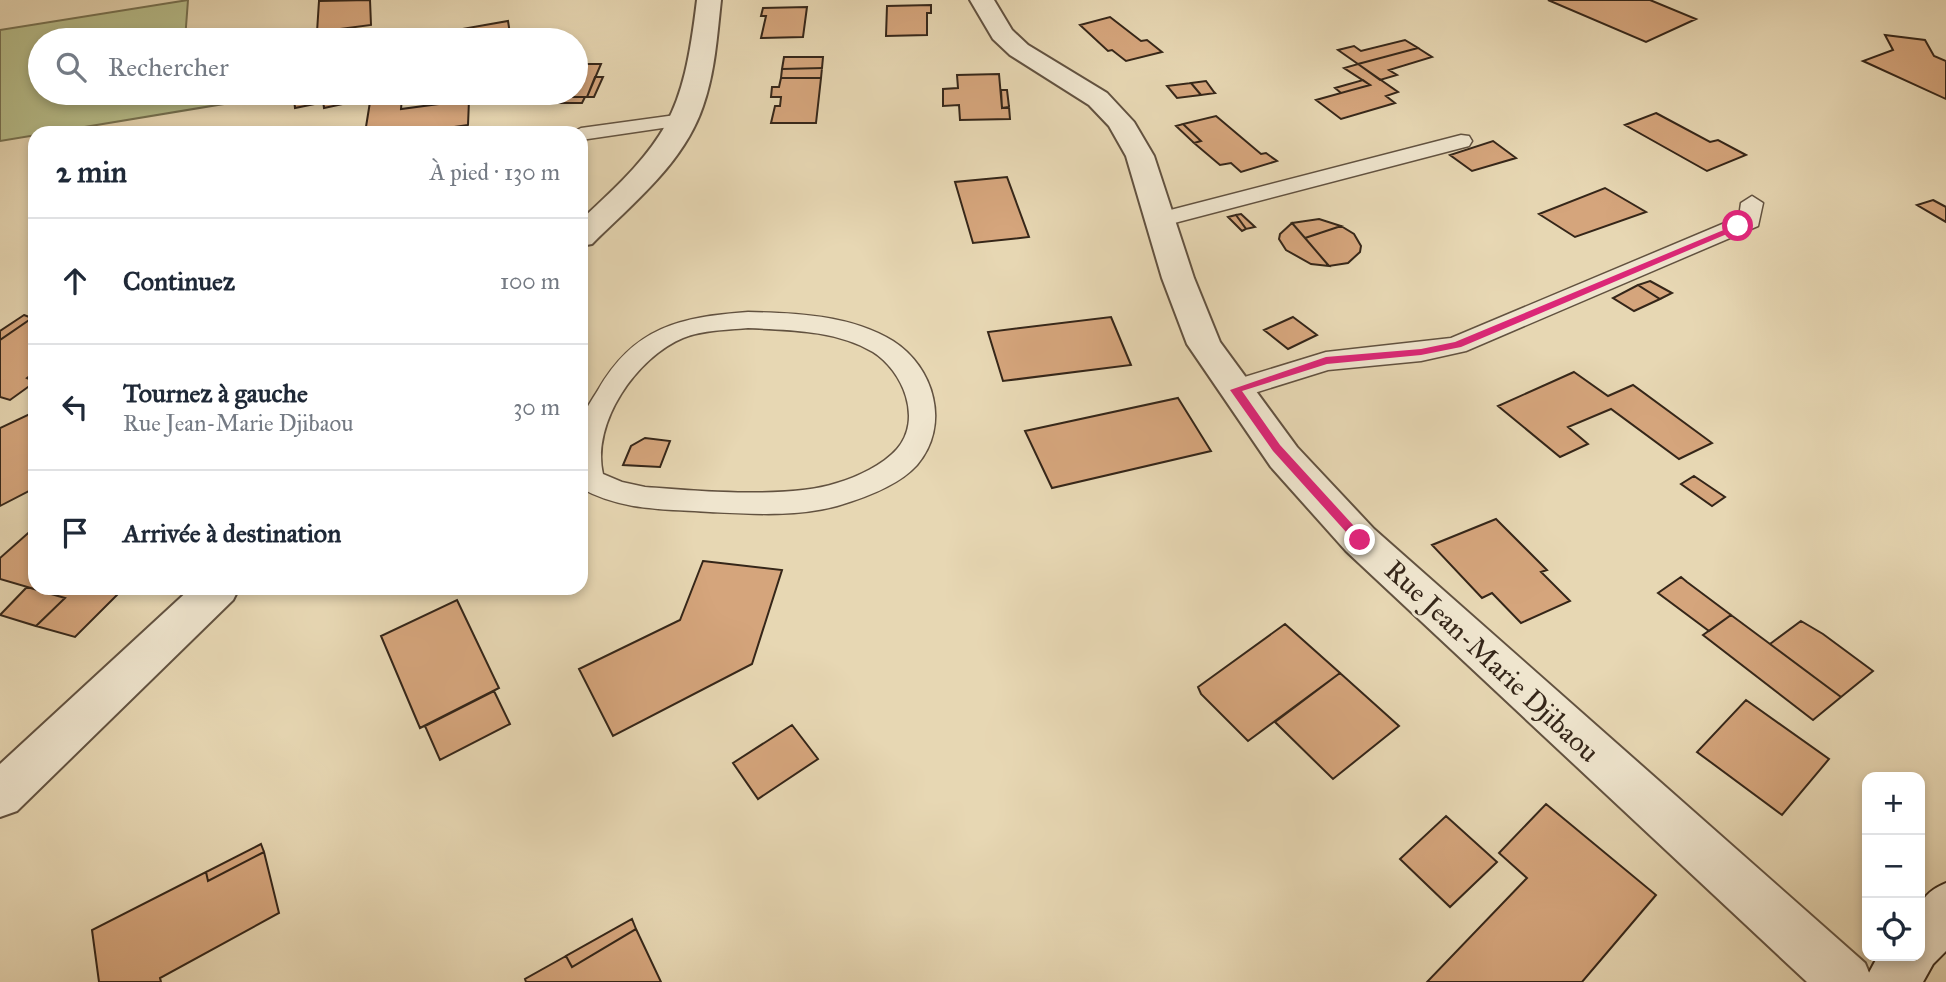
<!DOCTYPE html>
<html lang="fr">
<meta charset="utf-8">
<style>
body{margin:0;font-family:"IM FELL Great Primer",serif;background:#f6f6f7;color:#1f2937}
.controls{position:absolute;right:21px;bottom:21px;display:grid;overflow:hidden;border-radius:14px;box-shadow:0 4px 10px #0003}
.controls button{width:63px;height:63px;display:grid;place-items:center;padding:0;border:0;border-bottom:2px solid #e0e1e3;background:#fff;color:#1f2937;font:35px sans-serif}
.stop{position:absolute;width:21px;height:21px;margin:-16px;border:5px solid #db2777;border-radius:50%;background:#fff}
.stop.end{background:#db2777;border-color:#fff;box-shadow:0 2px 7px #0008}
.list{margin:0;padding:0;list-style:none}
h2{display:flex;justify-content:space-between;align-items:center;height:91px;margin:0;padding:0 28px;font-size:30px}
h2 small{font-size:23px;font-weight:400;color:#747a83}
.list li{display:grid;grid-template-columns:46px 1fr auto;gap:21px;align-items:center;box-sizing:border-box;height:126px;padding:0 28px;border-top:2px solid #e0e1e3}
.list b{display:block;font-size:26px;white-space:nowrap}
.list p{margin:0;font-size:23px;white-space:nowrap;color:#747a83}
.list em{font-size:23px;font-style:normal;color:#747a83}
.icon{flex:none;width:38px;height:38px;fill:none;stroke:currentColor;stroke-width:2;stroke-linecap:round;stroke-linejoin:round}
.map{position:relative;flex:none;width:1946px;height:982px;overflow:hidden}
.search{position:absolute;background:#fff;box-shadow:0 4px 10px #0003;left:28px;top:28px;width:560px;height:77px;display:flex;align-items:center;gap:18px;box-sizing:border-box;padding:0 24px;border-radius:38px;color:#747a83;font-size:26px}
.panel{position:absolute;background:#fff;box-shadow:0 4px 10px #0003;left:28px;top:126px;width:560px;height:469px;border-radius:21px}
.map>svg:first-child{display:block}
.green{fill:#b7be8b;stroke:#767252;stroke-width:2}
.building{fill:#d5a57c;stroke:#352619;stroke-width:2}
.lines{fill:none;stroke-linecap:round;stroke-linejoin:round}
.lane-casing{stroke:#625240;stroke-width:3}
.street-casing{stroke:#625240;stroke-width:4}
.secondary-casing{stroke:#352619;stroke-width:4}
.lane{fill:#efe5ce;fill-rule:evenodd}
.street{fill:#efe5ce;fill-rule:evenodd}
.secondary{fill:#efe5ce;fill-rule:evenodd}
.route{fill:#db2777}
.labels{text-anchor:middle;dominant-baseline:central;stroke-width:6;stroke-linejoin:round;paint-order:stroke}
.street-label{font-size:28px;fill:#352619;stroke:#efe5ce}
</style>
<div class="map">
<svg width="1946" height="982" viewBox="0 0 1946 982">
<rect width="100%" height="100%" fill="#e7d7b3"/>
<filter id="stains"><feTurbulence type="fractalNoise" baseFrequency=".00286" numOctaves="4"/><feColorMatrix values="0 0 0 0 .2 0 0 0 0 .09 0 0 0 0 .02 0 0 0 .5 -.17"/></filter>
<radialGradient id="worn" r=".72"><stop offset=".6" stop-color="#630" stop-opacity="0"/><stop offset="1" stop-color="#630" stop-opacity=".3"/></radialGradient>
<path class="green" d="M 188,0 L 185,40 L 40,40 L 40,93 L 290,93 L 0,141 L 0,30 Z"/>
<path class="building" d="M 370,0 L 371,25 L 317,32 L 319,1 Z
M 1548,0 L 1650,0 L 1696,19 L 1646,42 Z
M 931,5 L 931,13 L 927,13 L 927,35 L 886,36 L 887,6 Z
M 807,7 L 803,37 L 761,38 L 766,16 L 761,16 L 763,8 Z
M 1110,17 L 1141,41 L 1147,40 L 1162,52 L 1126,61 L 1112,50 L 1108,51 L 1080,25 Z
M 508,21 L 511,40 L 463,40 L 462,29 Z
M 1885,35 L 1925,40 L 1934,56 L 1946,61 L 1946,99 L 1863,61 L 1893,50 Z
M 1405,40 L 1418,48 L 1358,64 L 1338,50 L 1354,46 L 1361,51 Z
M 1418,48 L 1432,57 L 1389,70 L 1397,75 L 1380,80 L 1358,64 Z
M 784,57 L 823,57 L 822,68 L 782,69 Z
M 576,64 L 601,64 L 587,97 L 542,97 L 544,93 L 576,93 Z
M 1358,64 L 1398,92 L 1386,96 L 1395,103 L 1341,119 L 1316,100 L 1370,85 L 1344,68 Z
M 822,68 L 821,78 L 781,78 L 782,69 Z
M 999,74 L 1002,108 L 1009,107 L 1010,119 L 960,120 L 959,105 L 943,106 L 943,89 L 958,88 L 957,75 Z
M 595,77 L 603,77 L 594,97 L 587,97 Z
M 781,78 L 821,78 L 816,123 L 771,123 L 775,106 L 780,106 L 781,97 L 771,97 L 772,87 L 779,87 Z
M 1363,80 L 1370,85 L 1341,93 L 1335,88 Z
M 1206,81 L 1214,92 L 1215,93 L 1201,95 L 1191,83 Z
M 1191,83 L 1201,95 L 1177,98 L 1167,86 Z
M 1001,90 L 1007,90 L 1009,107 L 1002,108 Z
M 322,93 L 356,93 L 343,95 L 343,104 L 324,108 Z
M 314,95 L 315,104 L 295,108 L 294,99 Z
M 544,97 L 585,97 L 582,103 L 541,103 Z
M 402,98 L 401,109 L 469,100 L 468,125 L 413,133 L 406,133 L 407,129 L 365,133 L 370,102 Z
M 1656,113 L 1710,142 L 1718,140 L 1746,155 L 1707,171 L 1625,125 Z
M 1216,116 L 1261,154 L 1266,153 L 1277,161 L 1241,172 L 1231,163 L 1220,165 L 1194,143 L 1201,141 L 1183,124 Z
M 1183,124 L 1201,141 L 1194,143 L 1176,126 Z
M 1493,141 L 1516,158 L 1472,171 L 1450,155 Z
M 1007,177 L 1029,237 L 973,243 L 955,182 Z
M 1605,188 L 1646,212 L 1575,237 L 1539,214 Z
M 1933,200 L 1946,207 L 1946,222 L 1917,205 Z
M 1241,214 L 1255,227 L 1246,229 L 1236,215 Z
M 1236,215 L 1246,229 L 1242,231 L 1228,217 Z
M 1319,219 L 1341,226 L 1305,238 L 1292,223 Z
M 1292,223 L 1305,238 L 1329,266 L 1311,264 L 1286,250 L 1279,239 L 1280,234 Z
M 1341,226 L 1354,234 L 1361,246 L 1360,252 L 1348,263 L 1329,266 L 1305,238 Z
M 1650,281 L 1672,293 L 1660,299 L 1638,285 Z
M 1638,285 L 1660,299 L 1634,311 L 1613,298 Z
M 24,315 L 32,318 L 0,340 L 0,331 Z
M 1111,317 L 1131,365 L 1003,381 L 988,332 Z
M 1293,317 L 1317,335 L 1288,349 L 1264,330 Z
M 32,318 L 35,319 L 35,372 L 27,378 L 35,382 L 10,400 L 0,397 L 0,340 Z
M 1574,372 L 1608,396 L 1633,385 L 1712,443 L 1679,459 L 1611,409 L 1568,427 L 1588,444 L 1560,457 L 1498,406 Z
M 1178,398 L 1211,451 L 1052,488 L 1025,431 Z
M 34,412 L 35,488 L 0,506 L 0,428 Z
M 645,438 L 670,441 L 660,467 L 623,465 L 631,446 Z
M 1694,476 L 1725,497 L 1712,506 L 1681,484 Z
M 1496,519 L 1547,570 L 1541,572 L 1570,601 L 1521,623 L 1492,593 L 1482,598 L 1432,545 Z
M 35,527 L 35,588 L 124,588 L 75,637 L 36,626 L 65,598 L 0,579 L 0,558 Z
M 703,561 L 782,570 L 752,664 L 613,736 L 579,669 L 680,620 Z
M 1681,577 L 1687,582 L 1731,615 L 1709,631 L 1658,593 Z
M 27,587 L 65,598 L 36,626 L 0,615 Z
M 457,600 L 499,688 L 420,728 L 381,636 Z
M 1731,615 L 1770,644 L 1841,697 L 1813,720 L 1703,635 Z
M 1801,621 L 1823,634 L 1873,671 L 1841,697 L 1770,644 Z
M 1285,624 L 1340,673 L 1248,741 L 1201,694 L 1198,687 Z
M 1340,673 L 1399,726 L 1333,779 L 1275,722 Z
M 494,691 L 510,724 L 440,760 L 425,726 Z
M 1746,700 L 1829,759 L 1782,815 L 1697,752 Z
M 792,725 L 818,759 L 758,799 L 733,763 Z
M 1546,804 L 1656,895 L 1582,982 L 1427,982 L 1527,878 L 1499,853 Z
M 1446,816 L 1497,862 L 1450,907 L 1400,859 Z
M 261,844 L 264,852 L 208,881 L 206,872 Z
M 264,852 L 279,913 L 160,978 L 161,982 L 99,982 L 92,930 L 206,872 L 208,881 Z
M 632,919 L 636,929 L 572,967 L 566,956 Z
M 636,929 L 661,982 L 526,982 L 525,979 L 566,956 L 572,967 Z"/>
<g class="lines">
<g class="lane-casing">
<path id="lane" d="M 683,114 L 690,116 L 693,120 L 690,124 L 581,140 L 581,133 L 571,133 L 581,128 Z
M 1461,135 L 1469,136 L 1472,141 L 1469,146 L 1159,227 L 1151,225 L 1147,220 L 1151,215 Z
M 1752,196 L 1763,203 L 1758,226 L 1466,351 L 1421,361 L 1328,370 L 1235,399 L 1225,397 L 1221,390 L 1225,383 L 1326,352 L 1451,338 L 1739,217 L 1741,203 Z
M 748,312 C 795,313 851,315 893,341 C 934,367 951,425 917,465 C 898,486 864,498 837,506 C 797,517 752,514 710,512 C 665,509 622,511 581,488 C 581,468 578,444 581,423 C 583,412 592,400 598,390 C 634,327 680,317 748,312 ZM 748,328 C 789,330 836,330 873,352 C 903,371 923,419 897,449 C 883,465 857,477 837,483 C 789,499 697,491 645,487 L 622,482 L 603,474 C 591,423 637,357 683,338 C 703,330 727,330 748,328 Z"/>
</g>
<g class="street-casing">
<path id="street" d="M 697,0 L 721,0 C 717,36 715,72 703,106 C 684,163 633,203 592,244 L 581,246 L 581,220 C 667,141 683,117 697,0 Z
M 970,0 L 994,0 L 1012,30 L 1028,45 L 1107,93 L 1134,122 L 1154,156 L 1194,278 L 1220,342 L 1297,447 L 1374,529 L 1865,963 L 1873,982 L 1807,982 L 1346,551 L 1271,467 L 1187,344 L 1162,278 L 1126,156 L 1109,126 L 1089,105 L 1010,55 L 993,39 Z
M 191,588 L 239,588 L 233,600 L 17,811 L 0,817 L 0,764 Z"/>
</g>
<g class="secondary-casing">
<path id="secondary" d="M 1946,883 L 1946,951 L 1933,964 L 1923,982 L 1864,982 L 1878,956 L 1920,956 C 1920,921 1909,898 1946,883 Z"/>
</g>
<use href="#lane" class="lane"/>
<use href="#street" class="street"/>
<use href="#secondary" class="secondary"/>
</g>
<path class="route" d="M 1738,224 L 1741,228 L 1461,347 L 1421,355 L 1327,364 L 1242,391 L 1280,445 L 1364,537 L 1364,543 L 1356,543 L 1273,451 L 1230,390 L 1326,357 L 1421,349 L 1455,342 Z"/>
<g class="labels">
<g class="street-label">
<text transform="translate(1492 661) rotate(43)">Rue Jean-Marie Djibaou</text>
</g>
</g>
<rect width="100%" height="100%" filter="url(#stains)"/>
<rect width="100%" height="100%" fill="url(#worn)"/>
</svg>
<div class="controls">
<button>+</button>
<button>−</button>
<button><svg class="icon" aria-label="locate" viewBox="0 0 24 24"><circle cx="12" cy="12" r="6"/><path d="M12 2v4M12 18v4M2 12h4M18 12h4"/></svg></button>
</div>
<div class="stop" style="left:1738px;top:226px"></div>
<div class="stop end" style="left:1360px;top:540px"></div>
<div class="search"><svg class="icon" aria-label="search" viewBox="0 0 24 24"><circle cx="10" cy="10" r="6"/><path d="M15 15l6 6"/></svg>Rechercher</div>
<section class="panel">
<h2>2 min<small>À pied · 130 m</small></h2>
<ul class="list">
<li><svg class="icon" aria-label="ahead" viewBox="0 0 24 24"><path d="M12 20V5M6 11l6-6 6 6"/></svg><div><b>Continuez</b></div><em>100 m</em></li>
<li><svg class="icon" aria-label="left" viewBox="0 0 24 24"><path d="M17 20v-9H6M10 6l-5 5 5 5"/></svg><div><b>Tournez à gauche</b><p>Rue Jean-Marie Djibaou</p></div><em>30 m</em></li>
<li><svg class="icon" aria-label="arrive" viewBox="0 0 24 24"><path d="M6 21V4h12l-3 4 3 4H6"/></svg><div><b>Arrivée à destination</b></div></li>
</ul>
</section>
</div>
